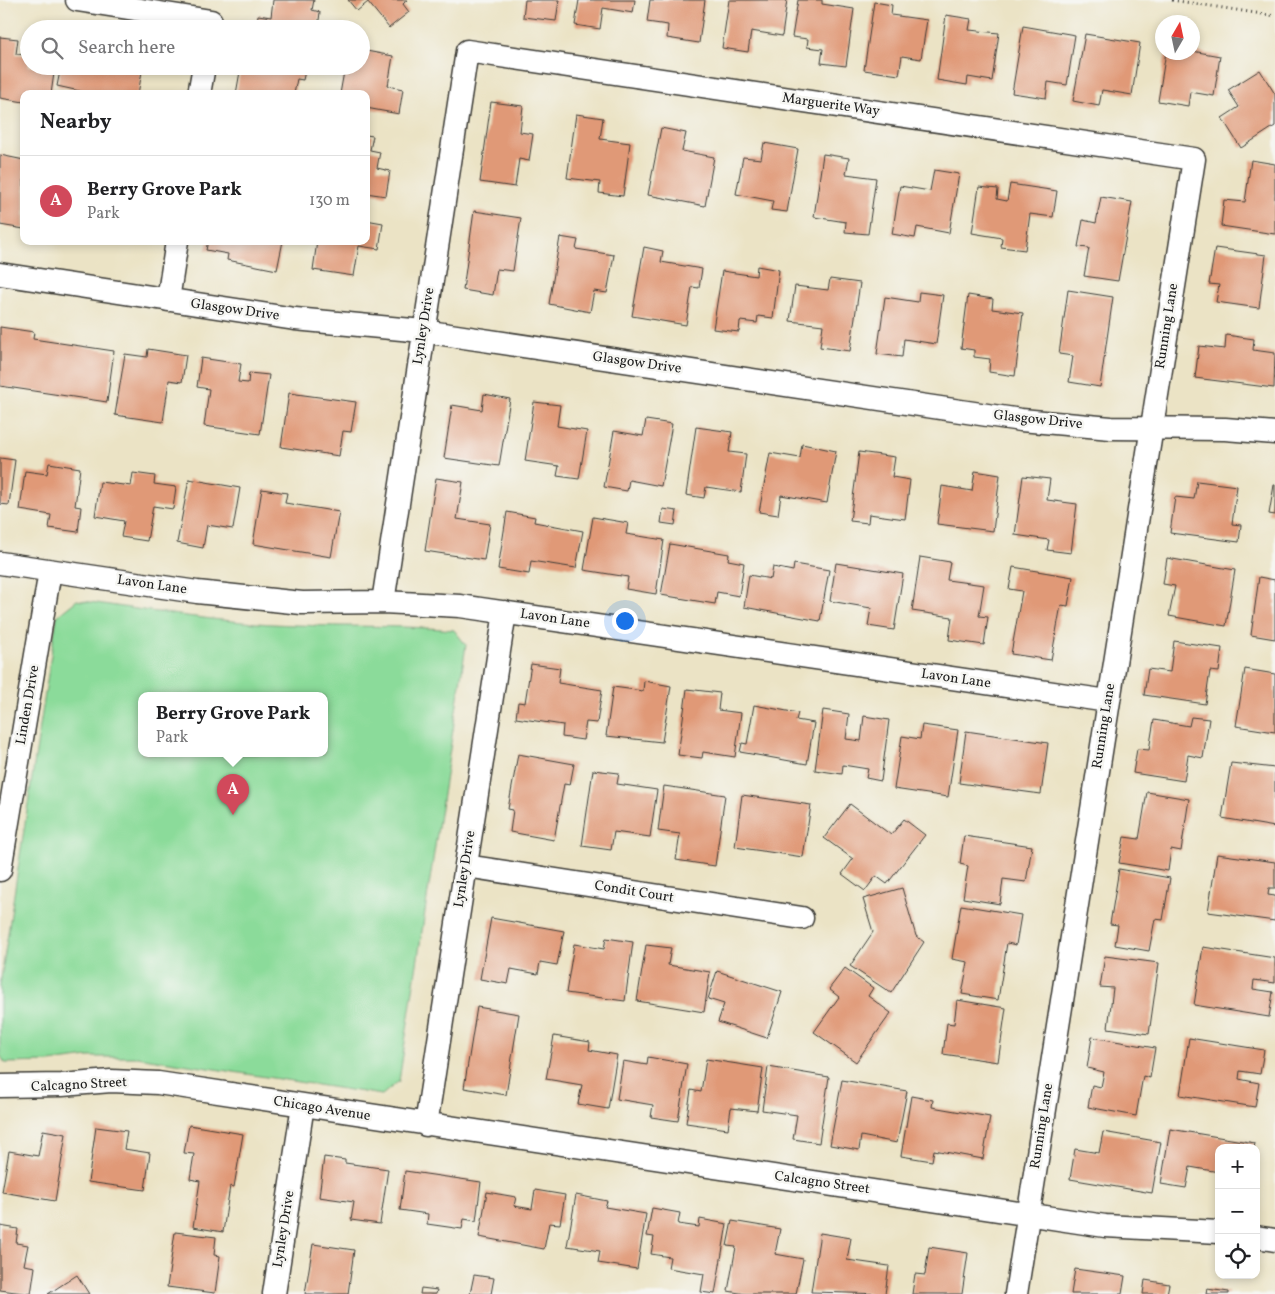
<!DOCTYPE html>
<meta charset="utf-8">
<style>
body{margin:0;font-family:Vollkorn,serif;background:#f6f6f6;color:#202124}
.controls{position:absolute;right:15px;bottom:15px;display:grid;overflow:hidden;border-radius:10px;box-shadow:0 2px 8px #0003}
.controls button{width:45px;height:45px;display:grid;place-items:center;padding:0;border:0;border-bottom:1px solid #e0e0e0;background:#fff;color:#202124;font:25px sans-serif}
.compass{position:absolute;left:1155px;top:15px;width:45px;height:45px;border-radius:50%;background:#fff;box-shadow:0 2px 8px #0003;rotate:9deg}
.you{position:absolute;left:624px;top:620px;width:18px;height:18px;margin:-12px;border:4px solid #fff;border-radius:50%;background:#1a73e8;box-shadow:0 0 0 8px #1a73e833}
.badge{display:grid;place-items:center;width:32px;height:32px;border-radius:50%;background:#d1495b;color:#fff;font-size:16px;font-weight:700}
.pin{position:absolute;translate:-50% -41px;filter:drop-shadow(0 1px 2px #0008)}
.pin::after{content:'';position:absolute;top:26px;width:18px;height:15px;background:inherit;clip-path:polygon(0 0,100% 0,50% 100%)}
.popup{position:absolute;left:138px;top:692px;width:190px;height:65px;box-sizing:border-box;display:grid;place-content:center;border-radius:10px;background:#fff;filter:drop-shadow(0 1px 4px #0005);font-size:16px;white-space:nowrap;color:#757577}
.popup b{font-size:19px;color:#202124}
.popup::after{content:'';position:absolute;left:50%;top:100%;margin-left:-10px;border:10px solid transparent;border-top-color:#fff}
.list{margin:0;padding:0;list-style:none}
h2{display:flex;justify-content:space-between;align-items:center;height:65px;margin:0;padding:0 20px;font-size:21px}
h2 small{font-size:16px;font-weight:400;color:#757577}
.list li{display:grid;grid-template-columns:32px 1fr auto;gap:15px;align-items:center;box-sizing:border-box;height:90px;padding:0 20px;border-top:1px solid #e0e0e0}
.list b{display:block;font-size:19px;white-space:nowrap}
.list p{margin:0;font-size:16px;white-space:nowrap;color:#757577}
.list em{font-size:16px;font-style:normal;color:#757577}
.icon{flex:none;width:28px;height:28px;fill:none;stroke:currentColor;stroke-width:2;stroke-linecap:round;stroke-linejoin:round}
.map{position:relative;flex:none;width:1275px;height:1294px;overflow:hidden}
.search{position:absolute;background:#fff;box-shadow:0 2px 8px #0003;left:20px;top:20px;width:350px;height:55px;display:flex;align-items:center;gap:12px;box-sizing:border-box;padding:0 18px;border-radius:28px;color:#757577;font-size:19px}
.panel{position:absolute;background:#fff;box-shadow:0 2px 8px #0003;left:20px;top:90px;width:350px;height:155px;border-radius:10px}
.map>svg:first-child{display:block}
.green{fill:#8bdb9a;stroke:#547c5b;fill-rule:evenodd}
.building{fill:#e09977}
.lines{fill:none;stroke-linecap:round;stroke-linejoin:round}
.street-casing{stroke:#3b3a35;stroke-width:25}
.path{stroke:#3b3a35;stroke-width:3;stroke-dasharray:1 4;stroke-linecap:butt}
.street{stroke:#fff;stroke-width:22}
.labels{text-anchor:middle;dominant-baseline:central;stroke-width:5;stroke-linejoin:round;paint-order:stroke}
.street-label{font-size:14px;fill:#1c1c1c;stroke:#f6f6f2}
</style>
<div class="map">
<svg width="1275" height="1294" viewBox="0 0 1275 1294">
<rect width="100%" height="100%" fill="#f6f6f2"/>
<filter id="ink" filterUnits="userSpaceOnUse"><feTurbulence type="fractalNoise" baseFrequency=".02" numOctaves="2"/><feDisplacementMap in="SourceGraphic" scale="10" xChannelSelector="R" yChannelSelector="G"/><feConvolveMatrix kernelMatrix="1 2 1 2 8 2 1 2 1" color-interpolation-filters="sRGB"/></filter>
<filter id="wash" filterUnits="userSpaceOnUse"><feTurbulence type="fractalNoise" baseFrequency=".0096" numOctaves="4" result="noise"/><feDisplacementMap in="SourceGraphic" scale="20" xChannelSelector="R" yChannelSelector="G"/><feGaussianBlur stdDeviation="1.12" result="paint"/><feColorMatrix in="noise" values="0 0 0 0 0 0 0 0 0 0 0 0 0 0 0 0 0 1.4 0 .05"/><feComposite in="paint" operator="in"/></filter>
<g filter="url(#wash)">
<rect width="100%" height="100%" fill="#ebe3c5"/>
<path class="green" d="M 77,600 C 149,611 222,623 295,625 C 348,627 401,625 454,630 L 466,645 L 399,1081 L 382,1095 L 137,1057 L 89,1057 L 50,1062 L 5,1063 L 0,1055 L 0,985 L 57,616 ZM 142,696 L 324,696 L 324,754 L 142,754 Z"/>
<g id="blocks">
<path class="building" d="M 273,0 L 314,0 L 312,10 L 320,12 L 318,29 L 256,29 L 258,15 L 271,17 Z
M 348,0 L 407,0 L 403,4 L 409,12 L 389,28 L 368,2 L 357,11 Z
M 525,0 L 559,0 L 556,21 L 523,17 Z
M 579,0 L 635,0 L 633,13 L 603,8 L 600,29 L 575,25 Z
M 650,0 L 705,0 L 699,43 L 667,38 L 668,25 L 647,22 Z
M 729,0 L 787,0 L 782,36 L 751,31 L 748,52 L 722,48 Z
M 798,0 L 822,0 L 822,4 L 854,9 L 846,66 L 821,63 L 823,49 L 807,47 L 808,39 L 792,37 Z
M 874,2 L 892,5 L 891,15 L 927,20 L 921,59 L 902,56 L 899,75 L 864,70 Z
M 946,15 L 971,19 L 969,30 L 999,33 L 992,81 L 968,77 L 967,85 L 937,80 Z
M 1023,26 L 1075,35 L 1067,85 L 1048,82 L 1046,98 L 1012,93 Z
M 1085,34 L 1140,43 L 1132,95 L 1102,90 L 1099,106 L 1073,101 Z
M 0,37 L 18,39 L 16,54 L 29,55 L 29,66 L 55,66 L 51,94 L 24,94 L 24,102 L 0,98 Z
M 361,50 L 393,56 L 388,86 L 403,89 L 399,114 L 366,108 L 366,94 L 340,94 L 345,66 L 361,66 Z
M 1192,51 L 1220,56 L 1214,96 L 1190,92 L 1188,106 L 1158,101 L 1166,52 Z
M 61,66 L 143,66 L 138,94 L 93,94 L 57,86 Z
M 241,66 L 306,66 L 303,80 L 297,79 L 294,94 L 236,94 Z
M 1260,70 L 1275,94 L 1275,126 L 1241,148 L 1222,118 L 1239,107 L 1228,90 Z
M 491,102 L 523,106 L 520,132 L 533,134 L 529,161 L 519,159 L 515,187 L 480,182 Z
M 576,114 L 603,118 L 600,139 L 630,143 L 623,196 L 599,193 L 600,182 L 567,178 Z
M 661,128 L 686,133 L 682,151 L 714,157 L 705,206 L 648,195 Z
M 366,135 L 373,136 L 370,150 L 380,152 L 377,168 L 390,171 L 386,196 L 366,193 Z
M 764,143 L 798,149 L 787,212 L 771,210 L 773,201 L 736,194 L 743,157 L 761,159 Z
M 823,154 L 849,158 L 846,174 L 876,178 L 868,234 L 845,232 L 846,222 L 814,217 Z
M 0,155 L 24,160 L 24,229 L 0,225 Z
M 1251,160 L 1275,164 L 1275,234 L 1221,226 L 1224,200 L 1245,202 Z
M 934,170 L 959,174 L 949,233 L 917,227 L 915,238 L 892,234 L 900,186 L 930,191 Z
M 1010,184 L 1057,191 L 1053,217 L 1030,214 L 1025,250 L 1001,247 L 1002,238 L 972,233 L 979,187 L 998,189 L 997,199 L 1007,201 Z
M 1101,197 L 1132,202 L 1118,281 L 1084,276 L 1089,248 L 1078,247 L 1083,220 L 1096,223 Z
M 474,211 L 521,218 L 513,271 L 497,269 L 493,295 L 463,290 Z
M 366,220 L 383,223 L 379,249 L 359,246 L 354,276 L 313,270 L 317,241 L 366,241 Z
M 560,237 L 578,240 L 576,249 L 614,255 L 607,293 L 594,291 L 590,312 L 549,304 Z
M 208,241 L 283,241 L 277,270 L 227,260 L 228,254 L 206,250 Z
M 644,247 L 663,251 L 661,262 L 702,269 L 699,288 L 692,287 L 686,325 L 632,316 Z
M 1215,248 L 1266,255 L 1259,308 L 1216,302 L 1219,285 L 1209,284 Z
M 757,266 L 779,270 L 773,318 L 758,316 L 757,323 L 740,321 L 739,332 L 713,329 L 722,271 L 756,276 Z
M 830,279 L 860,283 L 850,351 L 820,347 L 823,325 L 790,321 L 795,286 L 828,290 Z
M 1068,290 L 1113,297 L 1100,387 L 1069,382 L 1073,356 L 1059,354 Z
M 919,292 L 943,295 L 936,344 L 904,339 L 902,357 L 877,354 L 885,297 L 918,302 Z
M 968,295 L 993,299 L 992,309 L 1023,313 L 1015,376 L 989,372 L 990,359 L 974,357 L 974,350 L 961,348 Z
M 0,327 L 34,332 L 33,339 L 114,351 L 107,402 L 0,386 Z
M 1226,335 L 1254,339 L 1253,350 L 1275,353 L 1274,388 L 1195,378 L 1199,346 L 1225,349 Z
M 148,349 L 186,355 L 182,382 L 169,380 L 163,422 L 115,415 L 125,354 L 147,357 Z
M 201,358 L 241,364 L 238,382 L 248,383 L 249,373 L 269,375 L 260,434 L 204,426 L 209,389 L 197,387 Z
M 289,393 L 356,402 L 351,432 L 343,431 L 339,456 L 281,447 Z
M 484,394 L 510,399 L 499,466 L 444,458 L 452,405 L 482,410 Z
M 534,402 L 560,405 L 557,426 L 587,431 L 579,479 L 557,476 L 559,466 L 525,461 Z
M 646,420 L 672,424 L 661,486 L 629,480 L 627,491 L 604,487 L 614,431 L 643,436 Z
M 696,427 L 732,432 L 729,452 L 746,454 L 741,492 L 706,487 L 704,498 L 686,495 Z
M 802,444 L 836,451 L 827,503 L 781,495 L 778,515 L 759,512 L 770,453 L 800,458 Z
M 859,452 L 895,457 L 892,477 L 910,480 L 905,519 L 869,514 L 868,523 L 850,521 Z
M 0,458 L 15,460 L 9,505 L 0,504 Z
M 49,463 L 80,468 L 75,506 L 81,507 L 78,532 L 49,528 L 51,515 L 20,510 L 25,471 L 47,474 Z
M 975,471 L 1000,475 L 993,531 L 937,524 L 942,486 L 972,491 Z
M 133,473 L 155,476 L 154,484 L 176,487 L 173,509 L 153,506 L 147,541 L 121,537 L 124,521 L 95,516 L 100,482 L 131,486 Z
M 1023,476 L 1050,479 L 1047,500 L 1077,504 L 1071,553 L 1047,550 L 1049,540 L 1015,535 Z
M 436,478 L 463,482 L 457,519 L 490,524 L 484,560 L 425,551 Z
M 189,479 L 240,488 L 233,529 L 207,525 L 203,548 L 177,543 Z
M 1197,481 L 1237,486 L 1232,524 L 1241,525 L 1239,542 L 1170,533 L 1175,497 L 1194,499 Z
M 1274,485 L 1275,485 L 1275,515 L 1269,514 Z
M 262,489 L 287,493 L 285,503 L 339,512 L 331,557 L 253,544 Z
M 663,509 L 677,511 L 675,525 L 661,523 Z
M 507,512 L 535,517 L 534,522 L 583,531 L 576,568 L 531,561 L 529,574 L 498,569 Z
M 593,517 L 628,523 L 626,534 L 664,540 L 656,594 L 626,589 L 628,577 L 584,570 Z
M 670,544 L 729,554 L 728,560 L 744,563 L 739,596 L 717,592 L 715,604 L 661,595 Z
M 920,557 L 950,562 L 947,580 L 984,585 L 979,616 L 988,617 L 984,645 L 949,640 L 952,617 L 912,611 Z
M 1167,558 L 1235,570 L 1226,626 L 1169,616 L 1175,586 L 1163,584 Z
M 836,563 L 903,574 L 894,630 L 868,626 L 871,608 L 830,601 Z
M 794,564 L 829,570 L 820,621 L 744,607 L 749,575 L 771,579 L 773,567 L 793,571 Z
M 1013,567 L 1073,577 L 1068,606 L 1061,605 L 1051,660 L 1011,654 L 1022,591 L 1009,589 Z
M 1259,577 L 1275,580 L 1275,639 L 1251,635 Z
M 1174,641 L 1222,648 L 1219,672 L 1210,671 L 1205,704 L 1144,695 L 1148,669 L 1170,672 Z
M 531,664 L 560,668 L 558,683 L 602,690 L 597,723 L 586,722 L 583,740 L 562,737 L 563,725 L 516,718 L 518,702 L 525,703 Z
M 1245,669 L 1275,674 L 1275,732 L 1236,726 Z
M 644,681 L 671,686 L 662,742 L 606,736 L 613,687 L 643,691 Z
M 687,689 L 720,693 L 718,710 L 741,713 L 735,757 L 703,752 L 702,758 L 678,755 Z
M 754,705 L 798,713 L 796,720 L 814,723 L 807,764 L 740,752 L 742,743 L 747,744 Z
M 823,710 L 849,714 L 846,739 L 861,741 L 864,716 L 889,720 L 881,781 L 866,778 L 868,769 L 843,765 L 842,774 L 815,770 Z
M 1191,717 L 1209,719 L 1203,758 L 1188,755 L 1184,781 L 1133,773 L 1137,749 L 1149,750 L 1154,720 L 1189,726 Z
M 922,725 L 958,730 L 948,797 L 894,789 L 902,736 L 920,739 Z
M 966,731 L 1048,743 L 1041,794 L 959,783 Z
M 518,754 L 574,764 L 570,785 L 564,784 L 554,840 L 510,832 L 513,810 L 508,809 Z
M 1231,763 L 1275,768 L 1275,827 L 1222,818 Z
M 593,770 L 619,773 L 617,784 L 657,790 L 650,837 L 614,832 L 611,850 L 582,846 Z
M 664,786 L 725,795 L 715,866 L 676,860 L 680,834 L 658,831 Z
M 1147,792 L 1189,799 L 1181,851 L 1171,849 L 1168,871 L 1119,863 L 1124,837 L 1139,839 Z
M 742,795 L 811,805 L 803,857 L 735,847 Z
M 850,804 L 891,835 L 904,819 L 925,835 L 887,884 L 876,876 L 865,891 L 842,874 L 853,859 L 824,838 Z
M 964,836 L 1032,846 L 1026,882 L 1003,879 L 1000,904 L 963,898 L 968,866 L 960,864 Z
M 1217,854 L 1275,862 L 1275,888 L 1269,888 L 1268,895 L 1275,896 L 1275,921 L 1208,912 Z
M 1119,869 L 1170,878 L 1163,920 L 1155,919 L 1149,951 L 1115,945 L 1118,925 L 1110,924 Z
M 902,888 L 916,936 L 924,942 L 891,993 L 850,966 L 873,932 L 863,899 Z
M 961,905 L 1021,915 L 1016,945 L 1007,943 L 998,1000 L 962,994 L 968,962 L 952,959 Z
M 491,918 L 564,931 L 557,965 L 540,962 L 538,974 L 511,969 L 508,984 L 480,979 Z
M 606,938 L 633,942 L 625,1001 L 566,993 L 574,944 L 604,949 Z
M 646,945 L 671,948 L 668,965 L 710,972 L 704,1012 L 637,1001 Z
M 1203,947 L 1275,958 L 1275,983 L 1254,980 L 1253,989 L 1273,992 L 1269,1017 L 1194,1005 Z
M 1105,956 L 1159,963 L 1149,1034 L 1108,1028 L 1113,988 L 1100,987 Z
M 845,968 L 873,988 L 868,996 L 891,1013 L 856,1062 L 814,1032 L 839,997 L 829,989 Z
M 717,971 L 782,992 L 767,1038 L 718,1022 L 724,1004 L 708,999 Z
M 957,1000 L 1006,1008 L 998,1062 L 943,1054 L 947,1023 L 954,1024 Z
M 477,1007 L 519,1014 L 506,1095 L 464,1088 Z
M 554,1036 L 590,1042 L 589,1050 L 617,1055 L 608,1109 L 578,1104 L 582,1085 L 546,1079 Z
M 1092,1037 L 1155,1048 L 1150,1078 L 1143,1076 L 1136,1116 L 1088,1107 L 1092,1085 L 1101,1087 L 1104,1072 L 1087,1068 Z
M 1189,1038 L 1264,1050 L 1260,1074 L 1240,1071 L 1239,1079 L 1259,1083 L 1255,1107 L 1180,1095 Z
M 648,1057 L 687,1064 L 678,1121 L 651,1117 L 653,1105 L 617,1099 L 623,1061 L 647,1065 Z
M 706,1059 L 763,1068 L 757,1111 L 731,1108 L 728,1129 L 686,1123 L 691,1090 L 701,1092 Z
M 768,1067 L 829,1077 L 819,1143 L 793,1139 L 797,1115 L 762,1110 Z
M 842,1080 L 907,1091 L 897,1143 L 861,1136 L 859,1150 L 830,1145 Z
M 911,1096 L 933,1100 L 932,1107 L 990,1117 L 983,1159 L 934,1150 L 932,1161 L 901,1156 Z
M 189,1125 L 243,1134 L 234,1187 L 230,1186 L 223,1232 L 193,1227 L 200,1181 L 190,1179 L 194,1154 L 184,1153 Z
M 96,1127 L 127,1131 L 124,1149 L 150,1153 L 145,1190 L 88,1182 Z
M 1170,1129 L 1255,1143 L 1254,1148 L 1219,1148 L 1219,1172 L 1190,1167 L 1186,1188 L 1161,1184 Z
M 43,1130 L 66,1134 L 55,1201 L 2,1192 L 9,1151 L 38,1156 Z
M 1103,1132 L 1161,1142 L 1152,1193 L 1070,1179 L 1075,1149 L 1099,1153 Z
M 324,1157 L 345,1160 L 345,1163 L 388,1169 L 380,1224 L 351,1220 L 354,1202 L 319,1197 Z
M 405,1171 L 481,1182 L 476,1221 L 464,1219 L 462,1229 L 427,1224 L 428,1214 L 400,1210 Z
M 535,1190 L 565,1195 L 560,1224 L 549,1223 L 544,1249 L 479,1237 L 487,1192 L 516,1197 L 514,1206 L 532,1209 Z
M 576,1195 L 607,1201 L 605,1207 L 646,1214 L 637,1269 L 598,1263 L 600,1251 L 567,1246 Z
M 652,1208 L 680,1213 L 678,1224 L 699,1227 L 700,1219 L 727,1224 L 715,1294 L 701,1292 L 704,1274 L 668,1268 L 670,1257 L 651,1254 L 654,1237 L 647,1236 Z
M 732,1221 L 780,1229 L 775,1254 L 803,1259 L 796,1294 L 745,1294 L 728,1291 L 736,1247 L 727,1246 Z
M 0,1226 L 18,1229 L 16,1243 L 28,1245 L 24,1265 L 35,1267 L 31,1294 L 0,1290 Z
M 175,1232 L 216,1237 L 214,1255 L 220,1256 L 215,1293 L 167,1287 Z
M 820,1233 L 851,1238 L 847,1260 L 889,1266 L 885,1294 L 811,1292 Z
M 313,1244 L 354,1250 L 348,1294 L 305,1294 Z
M 929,1247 L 968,1253 L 962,1294 L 912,1294 L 915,1274 L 925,1275 Z
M 1075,1269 L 1125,1276 L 1122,1294 L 1071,1294 Z
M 77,1275 L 89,1294 L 48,1294 Z
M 474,1275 L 494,1278 L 491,1294 L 470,1294 Z
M 1145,1280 L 1169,1284 L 1167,1294 L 1143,1294 Z
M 421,1288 L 437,1290 L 436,1294 L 420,1294 Z
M 1207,1289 L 1229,1292 L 1229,1294 L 1206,1294 Z"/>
</g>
</g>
<g filter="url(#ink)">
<use href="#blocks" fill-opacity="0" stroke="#3b3a35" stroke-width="1"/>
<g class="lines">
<g class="street-casing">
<path id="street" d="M 77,0 L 211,21 L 209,29
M 199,94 L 204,66
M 0,274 L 295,319 L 423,331 L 1021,420 L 1111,428 L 1225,429 L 1275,433
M 168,300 L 177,241
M 0,563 L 197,592 L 302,603 L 383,602 L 460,606 L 1108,701
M 383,602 L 467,51 L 1194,159 L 1016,1294
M 466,866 L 802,918
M 0,870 L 50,571
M 0,1086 L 62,1085 L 111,1081 L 158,1083 L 1105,1226 L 1219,1232
M 426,1125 L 505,612
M 1256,1237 L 1275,1240
M 274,1294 L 303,1105"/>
</g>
<path class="path" d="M 1172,0 L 1275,16"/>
<use href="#street" class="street"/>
</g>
</g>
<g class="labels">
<g class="street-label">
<text transform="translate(831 105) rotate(8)">Marguerite Way</text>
<text transform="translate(235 310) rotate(8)">Glasgow Drive</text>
<text transform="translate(424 326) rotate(-81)">Lynley Drive</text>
<text transform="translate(1167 326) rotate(-81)">Running Lane</text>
<text transform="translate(637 363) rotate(8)">Glasgow Drive</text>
<text transform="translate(1038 420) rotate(6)">Glasgow Drive</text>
<text transform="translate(152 585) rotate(8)">Lavon Lane</text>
<text transform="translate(555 619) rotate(8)">Lavon Lane</text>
<text transform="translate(956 679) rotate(8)">Lavon Lane</text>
<text transform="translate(28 705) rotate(-80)">Linden Drive</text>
<text transform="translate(1104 726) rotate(-81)">Running Lane</text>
<text transform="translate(465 869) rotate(-81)">Lynley Drive</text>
<text transform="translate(634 892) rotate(9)">Condit Court</text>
<text transform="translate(79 1085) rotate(-3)">Calcagno Street</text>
<text transform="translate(322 1109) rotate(9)">Chicago Avenue</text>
<text transform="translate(1042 1126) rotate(-81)">Running Lane</text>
<text transform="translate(822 1183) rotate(8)">Calcagno Street</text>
<text transform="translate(284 1229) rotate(-81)">Lynley Drive</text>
</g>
</g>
</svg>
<div class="controls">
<button>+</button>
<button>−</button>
<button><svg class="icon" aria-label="locate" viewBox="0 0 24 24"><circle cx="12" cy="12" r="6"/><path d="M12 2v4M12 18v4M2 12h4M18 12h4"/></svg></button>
</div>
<svg class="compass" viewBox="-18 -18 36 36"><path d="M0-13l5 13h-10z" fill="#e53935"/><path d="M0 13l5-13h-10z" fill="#757577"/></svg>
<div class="you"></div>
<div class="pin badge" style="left:233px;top:815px">A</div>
<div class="popup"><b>Berry Grove Park</b>Park</div>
<div class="search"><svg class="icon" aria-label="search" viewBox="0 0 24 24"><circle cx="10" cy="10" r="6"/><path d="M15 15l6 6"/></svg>Search here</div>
<section class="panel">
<h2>Nearby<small></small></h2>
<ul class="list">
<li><span class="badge">A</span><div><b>Berry Grove Park</b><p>Park</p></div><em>130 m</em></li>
</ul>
</section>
</div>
